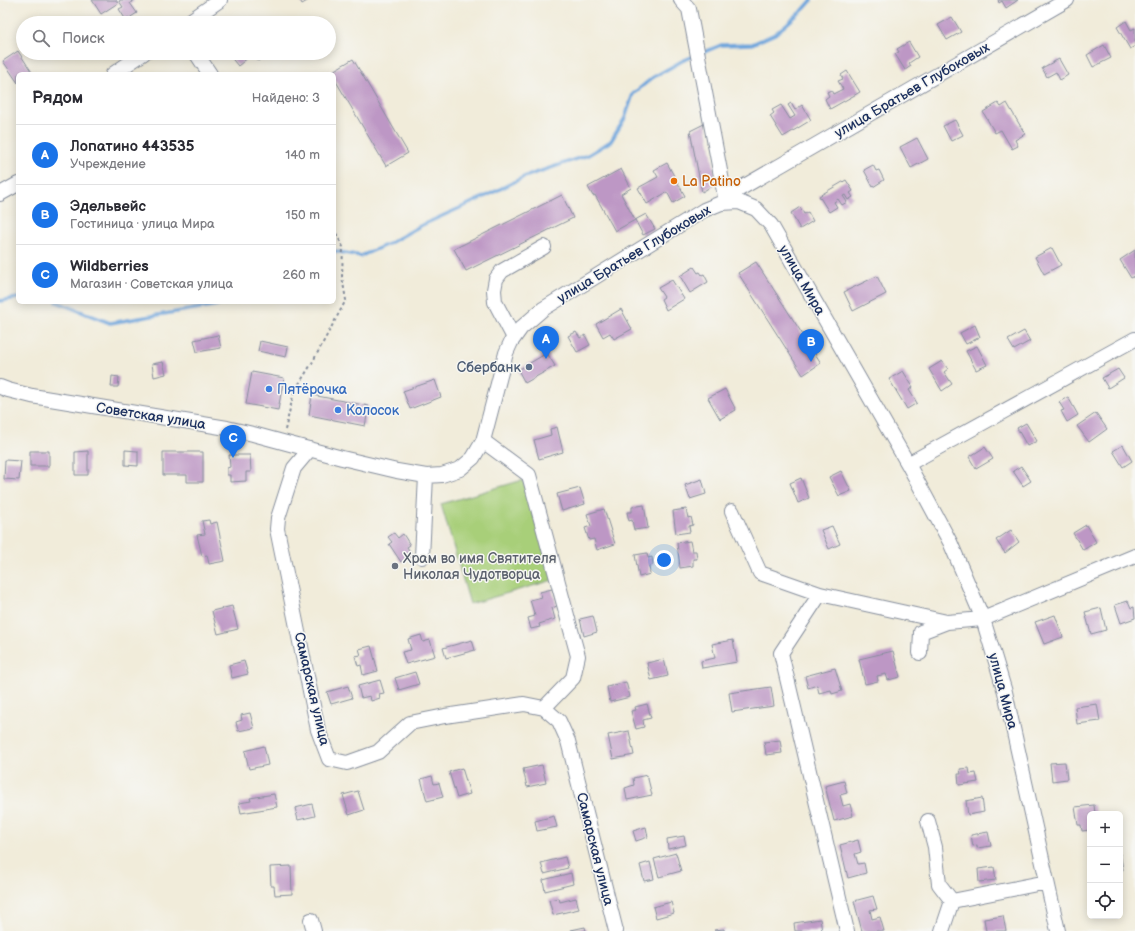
<!DOCTYPE html>
<html lang="ru">
<meta charset="utf-8">
<style>
body{margin:0;font-family:"Balsamiq Sans",sans-serif;background:#f2f2f3;color:#2b2b33}
.controls{position:absolute;right:12px;bottom:12px;display:grid;overflow:hidden;border-radius:6px;box-shadow:0 2px 10px #0003}
.controls button{width:36px;height:36px;display:grid;place-items:center;padding:0;border:0;border-bottom:1px solid #e1e1e2;background:#fff;color:#2b2b33;font:20px sans-serif}
.you{position:absolute;left:664px;top:560px;width:14px;height:14px;margin:-10px;border:3px solid #fff;border-radius:50%;background:#1a73e8;box-shadow:0 0 0 6px #1a73e833}
.badge{display:grid;place-items:center;width:26px;height:26px;border-radius:50%;background:#1a73e8;color:#fff;font-size:13px;font-weight:700}
.pin{position:absolute;translate:-50% -33px;filter:drop-shadow(0 1px 2px #0008)}
.pin::after{content:'';position:absolute;top:21px;width:14px;height:12px;background:inherit;clip-path:polygon(0 0,100% 0,50% 100%)}
.list{margin:0;padding:0;list-style:none}
h2{display:flex;justify-content:space-between;align-items:center;height:52px;margin:0;padding:0 16px;font-size:17px}
h2 small{font-size:13px;font-weight:400;color:#7c7c81}
.list li{display:grid;grid-template-columns:26px 1fr auto;gap:12px;align-items:center;box-sizing:border-box;height:60px;padding:0 16px;border-top:1px solid #e1e1e2}
.list b{display:block;font-size:15px;white-space:nowrap}
.list p{margin:0;font-size:13px;white-space:nowrap;color:#7c7c81}
.list em{font-size:13px;font-style:normal;color:#7c7c81}
.icon{flex:none;width:22px;height:22px;fill:none;stroke:currentColor;stroke-width:2;stroke-linecap:round;stroke-linejoin:round}
.map{position:relative;flex:none;width:1135px;height:931px;overflow:hidden}
.search{position:absolute;background:#fff;box-shadow:0 2px 10px #0003;left:16px;top:16px;width:320px;height:44px;display:flex;align-items:center;gap:10px;box-sizing:border-box;padding:0 14px;border-radius:22px;color:#7c7c81;font-size:15px}
.panel{position:absolute;background:#fff;box-shadow:0 2px 10px #0003;left:16px;top:72px;width:320px;height:232px;border-radius:6px}
.map>svg:first-child{display:block}
.green{fill:#a8cf79;stroke:#627f6c}
.lines{fill:none;stroke-linecap:round;stroke-linejoin:round}
.stream{stroke:#6ea5dc;stroke-width:3.5}
.building{fill:#bd97c5}
.minor-casing{stroke:#868e9c;stroke-width:16}
.path{stroke:#868e9c;stroke-width:2;stroke-dasharray:3 3;stroke-linecap:butt}
.minor{stroke:#fff;stroke-width:14}
.food-dot{fill:#e8710a;stroke:#f6f6f2;stroke-width:1.5}
.service-dot{fill:#5c6f8a;stroke:#f6f6f2;stroke-width:1.5}
.shop-dot{fill:#3f7fe0;stroke:#f6f6f2;stroke-width:1.5}
.worship-dot{fill:#6b7280;stroke:#f6f6f2;stroke-width:1.5}
.labels{text-anchor:middle;dominant-baseline:central;stroke-width:3;stroke-linejoin:round;paint-order:stroke}
.street-label{font-size:14px;fill:#1b2f5e;stroke:#f6f6f2}
.food-label{font-size:14px;fill:#c56008;stroke:#f6f6f2;text-anchor:start}
.service-label{font-size:14px;fill:#4e5e75;stroke:#f6f6f2;text-anchor:end}
.shop-label{font-size:14px;fill:#366cbe;stroke:#f6f6f2;text-anchor:start}
.worship-label{font-size:14px;fill:#5b616d;stroke:#f6f6f2;text-anchor:start}
</style>
<div class="map">
<svg width="1135" height="931" viewBox="0 0 1135 931">
<rect width="100%" height="100%" fill="#f6f6f2"/>
<filter id="ink" filterUnits="userSpaceOnUse"><feTurbulence type="fractalNoise" baseFrequency=".025" numOctaves="2"/><feDisplacementMap in="SourceGraphic" scale="8" xChannelSelector="R" yChannelSelector="G"/><feConvolveMatrix kernelMatrix="1 2 1 2 8 2 1 2 1" color-interpolation-filters="sRGB"/></filter>
<filter id="wash" filterUnits="userSpaceOnUse"><feTurbulence type="fractalNoise" baseFrequency=".012" numOctaves="4" result="noise"/><feDisplacementMap in="SourceGraphic" scale="16" xChannelSelector="R" yChannelSelector="G"/><feGaussianBlur stdDeviation="0.9" result="paint"/><feColorMatrix in="noise" values="0 0 0 0 0 0 0 0 0 0 0 0 0 0 0 0 0 1.4 0 .05"/><feComposite in="paint" operator="in"/></filter>
<g filter="url(#wash)">
<rect width="100%" height="100%" fill="#f1ecda"/>
<path class="green" d="M 523,480 L 553,580 L 470,604 L 441,504 Z"/>
<g class="lines">
<path class="stream" d="M 702,53 L 721,45 L 752,44 L 775,34 L 804,9 L 812,0
M 334,251 L 361,256 L 388,244 L 420,226 L 482,198 L 524,177 L 588,155 L 611,141 L 625,118 L 633,94 L 652,78 L 682,61 L 694,56
M 0,301 L 18,298
M 57,302 L 110,323 L 236,302"/>
</g>
<g id="blocks">
<path class="building" d="M 92,0 L 116,0 L 118,3 L 101,14 Z
M 121,0 L 135,0 L 130,3 L 137,13 L 126,20 L 119,9 L 123,7 L 119,1 Z
M 300,0 L 309,0 L 302,4 Z
M 998,0 L 1018,0 L 1006,8 L 1002,1 L 999,3 Z
M 952,17 L 961,32 L 947,40 L 938,25 Z
M 1126,21 L 1131,30 L 1135,28 L 1135,46 L 1130,49 L 1117,27 Z
M 909,42 L 918,57 L 909,63 L 911,66 L 905,70 L 895,54 L 899,52 L 897,49 Z
M 1104,45 L 1111,58 L 1093,67 L 1087,55 Z
M 18,51 L 33,74 L 18,74 L 18,83 L 3,61 Z
M 231,53 L 247,53 L 250,56 L 238,66 L 229,55 Z
M 252,53 L 269,53 L 258,61 Z
M 353,59 L 408,153 L 386,166 L 334,78 L 334,74 L 332,74 L 331,72 Z
M 1059,59 L 1068,75 L 1060,80 L 1056,72 L 1047,77 L 1042,68 Z
M 847,71 L 860,92 L 830,109 L 825,99 L 829,96 L 827,92 L 831,90 L 833,94 L 843,89 L 838,81 L 843,79 L 841,75 Z
M 791,103 L 795,110 L 802,105 L 811,120 L 783,137 L 770,116 L 774,113 L 772,110 L 781,105 L 790,119 L 795,116 L 788,105 Z
M 998,103 L 1001,107 L 1007,103 L 1025,134 L 1015,140 L 1018,146 L 1012,149 L 1001,130 L 995,133 L 983,112 Z
M 955,120 L 963,135 L 951,141 L 943,126 Z
M 706,123 L 717,183 L 702,192 L 690,131 Z
M 917,138 L 928,159 L 911,168 L 900,147 Z
M 667,163 L 685,196 L 673,203 L 667,192 L 647,204 L 638,188 L 658,177 L 654,170 Z
M 873,165 L 876,171 L 879,170 L 884,180 L 873,187 L 864,170 Z
M 621,169 L 631,188 L 621,194 L 635,220 L 615,231 L 595,195 L 593,196 L 588,187 Z
M 846,180 L 853,191 L 850,193 L 853,197 L 848,200 L 845,195 L 843,196 L 847,202 L 842,205 L 838,199 L 834,202 L 837,207 L 829,212 L 819,196 Z
M 562,195 L 573,218 L 466,271 L 454,249 Z
M 800,207 L 804,214 L 808,212 L 813,221 L 800,229 L 791,213 Z
M 646,214 L 655,229 L 643,235 L 635,220 Z
M 1052,248 L 1061,265 L 1044,274 L 1035,257 Z
M 1135,250 L 1135,276 L 1131,278 L 1120,260 Z
M 756,262 L 821,363 L 803,375 L 738,273 Z
M 694,267 L 698,273 L 700,272 L 702,275 L 704,274 L 708,282 L 690,293 L 680,276 Z
M 877,276 L 886,294 L 853,311 L 844,292 Z
M 672,280 L 684,299 L 666,310 L 661,299 L 664,297 L 658,288 Z
M 621,309 L 632,329 L 614,339 L 610,333 L 603,337 L 596,324 Z
M 975,325 L 980,337 L 966,344 L 960,333 Z
M 1024,331 L 1030,341 L 1014,350 L 1008,340 Z
M 576,332 L 580,338 L 585,335 L 590,345 L 577,352 L 568,336 Z
M 218,335 L 221,348 L 197,352 L 194,340 Z
M 260,341 L 288,347 L 286,357 L 258,351 Z
M 977,346 L 987,365 L 976,370 L 966,351 Z
M 547,353 L 555,366 L 525,383 L 518,370 Z
M 942,361 L 948,369 L 944,372 L 952,384 L 942,391 L 929,369 Z
M 163,362 L 166,374 L 154,377 L 152,364 Z
M 1118,369 L 1124,378 L 1108,388 L 1102,378 Z
M 903,371 L 913,387 L 909,390 L 917,403 L 907,409 L 889,379 Z
M 252,372 L 284,378 L 278,410 L 246,404 Z
M 112,376 L 119,377 L 118,387 L 111,387 Z
M 435,380 L 441,397 L 410,409 L 403,391 Z
M 725,389 L 736,410 L 720,419 L 708,398 Z
M 312,395 L 369,406 L 365,426 L 309,415 Z
M 1068,397 L 1078,415 L 1067,422 L 1061,411 L 1064,410 L 1059,402 Z
M 1096,413 L 1107,429 L 1089,442 L 1077,426 Z
M 1026,423 L 1037,441 L 1027,446 L 1017,428 Z
M 557,427 L 563,452 L 539,459 L 534,440 L 551,435 L 550,429 Z
M 1123,445 L 1132,461 L 1123,467 L 1113,451 Z
M 985,447 L 993,459 L 976,469 L 969,457 Z
M 125,450 L 138,451 L 138,466 L 125,465 Z
M 30,451 L 49,451 L 49,466 L 30,466 Z
M 88,451 L 88,475 L 75,475 L 75,452 Z
M 163,452 L 203,452 L 203,482 L 187,482 L 187,475 L 163,475 Z
M 229,455 L 250,455 L 251,472 L 246,472 L 246,481 L 230,482 L 230,475 L 227,475 L 227,468 L 230,467 Z
M 5,460 L 21,461 L 19,480 L 4,479 Z
M 1021,466 L 1031,481 L 1023,486 L 1013,471 Z
M 841,471 L 851,491 L 839,496 L 829,477 Z
M 801,478 L 809,498 L 798,503 L 790,483 Z
M 702,479 L 706,494 L 690,499 L 685,485 Z
M 580,488 L 585,504 L 562,511 L 557,494 Z
M 644,505 L 648,528 L 634,530 L 632,520 L 629,521 L 627,512 L 632,512 L 632,507 Z
M 604,509 L 615,544 L 597,550 L 594,539 L 589,540 L 585,528 L 591,526 L 587,514 Z
M 686,509 L 688,518 L 691,517 L 693,525 L 689,526 L 690,532 L 676,534 L 673,511 Z
M 209,520 L 210,524 L 217,522 L 225,561 L 209,564 L 207,555 L 202,556 L 197,535 L 205,534 L 202,521 Z
M 1086,525 L 1096,542 L 1083,550 L 1073,533 Z
M 832,526 L 840,544 L 829,549 L 821,530 Z
M 1011,530 L 1019,542 L 1005,553 L 996,540 Z
M 394,533 L 398,538 L 403,534 L 410,545 L 407,547 L 412,555 L 401,562 L 389,544 L 392,542 L 388,537 Z
M 690,541 L 692,551 L 696,551 L 697,559 L 693,559 L 693,566 L 680,568 L 677,543 Z
M 647,553 L 648,558 L 652,557 L 653,565 L 649,566 L 650,574 L 639,577 L 635,555 Z
M 552,589 L 557,606 L 552,608 L 555,619 L 539,624 L 540,627 L 531,629 L 528,618 L 535,616 L 530,600 L 542,597 L 540,592 Z
M 1128,601 L 1131,608 L 1134,607 L 1135,618 L 1121,623 L 1115,605 Z
M 232,606 L 238,629 L 218,634 L 212,611 Z
M 1101,608 L 1106,630 L 1091,634 L 1085,612 Z
M 1055,615 L 1063,637 L 1044,644 L 1035,622 Z
M 593,616 L 597,632 L 584,636 L 580,619 Z
M 421,635 L 423,642 L 430,640 L 435,656 L 406,664 L 402,652 L 411,650 L 408,639 Z
M 472,640 L 475,650 L 446,658 L 443,648 Z
M 733,640 L 737,662 L 702,668 L 701,661 L 715,658 L 712,644 Z
M 371,646 L 378,671 L 363,675 L 361,665 L 358,666 L 355,656 L 361,655 L 359,649 Z
M 893,651 L 900,677 L 888,680 L 886,674 L 877,676 L 878,681 L 865,684 L 859,659 Z
M 664,659 L 668,676 L 651,680 L 647,663 Z
M 244,661 L 248,674 L 232,678 L 229,665 Z
M 835,668 L 842,691 L 832,694 L 831,690 L 819,693 L 817,685 L 808,688 L 805,676 Z
M 415,672 L 419,684 L 399,690 L 395,678 Z
M 380,680 L 384,693 L 379,694 L 380,698 L 371,701 L 370,696 L 361,698 L 358,686 Z
M 626,682 L 630,697 L 610,702 L 607,687 Z
M 348,686 L 352,698 L 331,704 L 327,692 Z
M 771,687 L 774,706 L 732,712 L 729,693 Z
M 647,704 L 651,718 L 643,720 L 644,727 L 636,729 L 631,711 L 636,710 L 635,707 Z
M 1097,704 L 1100,721 L 1077,724 L 1075,707 Z
M 250,713 L 254,728 L 238,731 L 236,722 L 242,720 L 241,715 Z
M 629,731 L 634,755 L 613,759 L 608,735 Z
M 780,740 L 782,753 L 766,755 L 764,742 Z
M 264,746 L 268,765 L 249,769 L 245,751 Z
M 1065,762 L 1067,779 L 1052,781 L 1050,763 Z
M 542,765 L 546,783 L 527,787 L 523,769 Z
M 462,768 L 470,794 L 457,798 L 449,772 Z
M 969,768 L 970,774 L 976,773 L 978,782 L 959,785 L 958,774 L 961,774 L 960,769 Z
M 647,775 L 652,795 L 627,800 L 625,788 L 634,785 L 633,778 Z
M 432,776 L 434,784 L 439,783 L 443,797 L 427,801 L 421,779 Z
M 844,781 L 847,793 L 840,795 L 843,806 L 850,804 L 853,816 L 834,821 L 825,786 Z
M 358,791 L 364,810 L 349,815 L 343,795 Z
M 274,794 L 277,807 L 241,813 L 239,803 L 251,801 L 250,798 Z
M 982,798 L 984,812 L 968,815 L 966,801 Z
M 312,804 L 315,816 L 298,820 L 295,808 Z
M 1094,805 L 1095,814 L 1090,814 L 1090,830 L 1082,831 L 1081,825 L 1078,825 L 1075,807 Z
M 554,816 L 557,827 L 537,831 L 535,821 Z
M 646,827 L 648,837 L 636,841 L 633,831 Z
M 988,832 L 991,846 L 977,848 L 977,845 L 973,846 L 971,835 Z
M 684,836 L 686,845 L 668,849 L 667,839 Z
M 858,840 L 861,852 L 855,854 L 858,864 L 864,863 L 866,873 L 848,878 L 840,845 Z
M 1120,852 L 1123,870 L 1120,870 Z
M 676,853 L 681,871 L 659,877 L 654,859 Z
M 565,857 L 568,868 L 544,874 L 541,863 Z
M 650,862 L 654,879 L 644,881 L 640,865 Z
M 291,866 L 292,894 L 275,895 L 274,886 L 271,886 L 270,867 Z
M 994,867 L 996,880 L 979,882 L 978,869 Z
M 571,873 L 573,884 L 545,891 L 543,880 Z
M 873,896 L 877,909 L 870,910 L 872,919 L 880,917 L 884,931 L 862,931 L 854,901 Z
M 559,898 L 560,902 L 576,898 L 579,909 L 553,915 L 549,900 Z
M 671,902 L 674,913 L 656,918 L 653,907 Z
M 1003,916 L 1006,931 L 986,931 L 984,919 Z
M 820,919 L 822,931 L 795,931 L 794,923 Z
M 585,927 L 586,931 L 571,931 L 571,930 Z
M 724,929 L 724,931 L 715,931 L 714,930 Z"/>
</g>
</g>
<g filter="url(#ink)">
<use href="#blocks" fill-opacity="0" stroke="#868e9c" stroke-width="1"/>
<g class="lines">
<g class="minor-casing">
<path id="minor" d="M 681,0 L 689,9 L 726,202
M 187,23 L 220,0
M 196,53 L 210,74
M 113,74 L 144,53
M 0,194 L 18,184
M 726,202 L 736,191 L 1067,0
M 514,338 L 495,302 L 494,290 L 496,279 L 502,271 L 544,247
M 0,387 L 8,390 L 32,396 L 227,428 L 253,434 L 342,458 L 397,471 L 426,476 L 442,475 L 460,469 L 473,458 L 483,441 L 506,353 L 511,342 L 521,328 L 543,309 L 704,210 L 721,203 L 739,202 L 756,209 L 771,225 L 908,464 L 950,542 L 983,619 L 1005,692 L 1058,931
M 483,441 L 529,475 L 578,656 L 573,678 L 544,708
M 310,449 L 294,468 L 278,518 L 277,529 L 318,730 L 329,759 L 347,763 L 378,752 L 410,723 L 445,716 L 524,704 L 544,708 L 559,721 L 568,741 L 616,931
M 908,464 L 1135,339
M 732,511 L 760,573 L 820,594 L 947,622 L 983,619 L 1135,556
M 422,557 L 426,476
M 820,594 L 781,653 L 847,931
M 920,653 L 921,632 L 947,622
M 928,821 L 935,847 L 939,884 L 952,901
M 311,920 L 314,931
M 942,931 L 952,901 L 1047,882"/>
</g>
<path class="path" d="M 285,430 L 294,392 L 312,363 L 346,300 L 342,277 L 343,247 L 334,229"/>
<use href="#minor" class="minor"/>
</g>
</g>
<circle class="food-dot" cx="674" cy="181" r="4"/>
<circle class="service-dot" cx="529" cy="367" r="4"/>
<g class="shop-dot">
<circle cx="269" cy="389" r="4"/>
<circle cx="338" cy="410" r="4"/>
</g>
<circle class="worship-dot" cx="395" cy="566" r="4"/>
<g class="labels">
<g class="street-label">
<text transform="translate(912 90) rotate(-30)">улица Братьев Глубоковых</text>
<text transform="translate(634 254) rotate(-31)">улица Братьев Глубоковых</text>
<text transform="translate(802 280) rotate(60)">улица Мира</text>
<text transform="translate(151 416) rotate(9)">Советская улица</text>
<text transform="translate(312 689) rotate(77)">Самарская улица</text>
<text transform="translate(1003 691) rotate(75)">улица Мира</text>
<text transform="translate(595 849) rotate(76)">Самарская улица</text>
</g>
<g class="food-label">
<text x="682" y="181">La Patino</text>
</g>
<g class="service-label">
<text x="521" y="367">Сбербанк</text>
</g>
<g class="shop-label">
<text x="277" y="389">Пятёрочка</text>
<text x="346" y="410">Колосок</text>
</g>
<g class="worship-label">
<text x="403" y="558">Храм во имя Святителя<tspan x="403" dy="16">Николая Чудотворца</tspan></text>
</g>
</g>
</svg>
<div class="controls">
<button>+</button>
<button>−</button>
<button><svg class="icon" aria-label="locate" viewBox="0 0 24 24"><circle cx="12" cy="12" r="6"/><path d="M12 2v4M12 18v4M2 12h4M18 12h4"/></svg></button>
</div>
<div class="you"></div>
<div class="pin badge" style="left:546px;top:359px">A</div>
<div class="pin badge" style="left:811px;top:362px">B</div>
<div class="pin badge" style="left:233px;top:458px">C</div>
<div class="search"><svg class="icon" aria-label="search" viewBox="0 0 24 24"><circle cx="10" cy="10" r="6"/><path d="M15 15l6 6"/></svg>Поиск</div>
<section class="panel">
<h2>Рядом<small>Найдено: 3</small></h2>
<ul class="list">
<li><span class="badge">A</span><div><b>Лопатино 443535</b><p>Учреждение</p></div><em>140 m</em></li>
<li><span class="badge">B</span><div><b>Эдельвейс</b><p>Гостиница · улица Мира</p></div><em>150 m</em></li>
<li><span class="badge">C</span><div><b>Wildberries</b><p>Магазин · Советская улица</p></div><em>260 m</em></li>
</ul>
</section>
</div>
